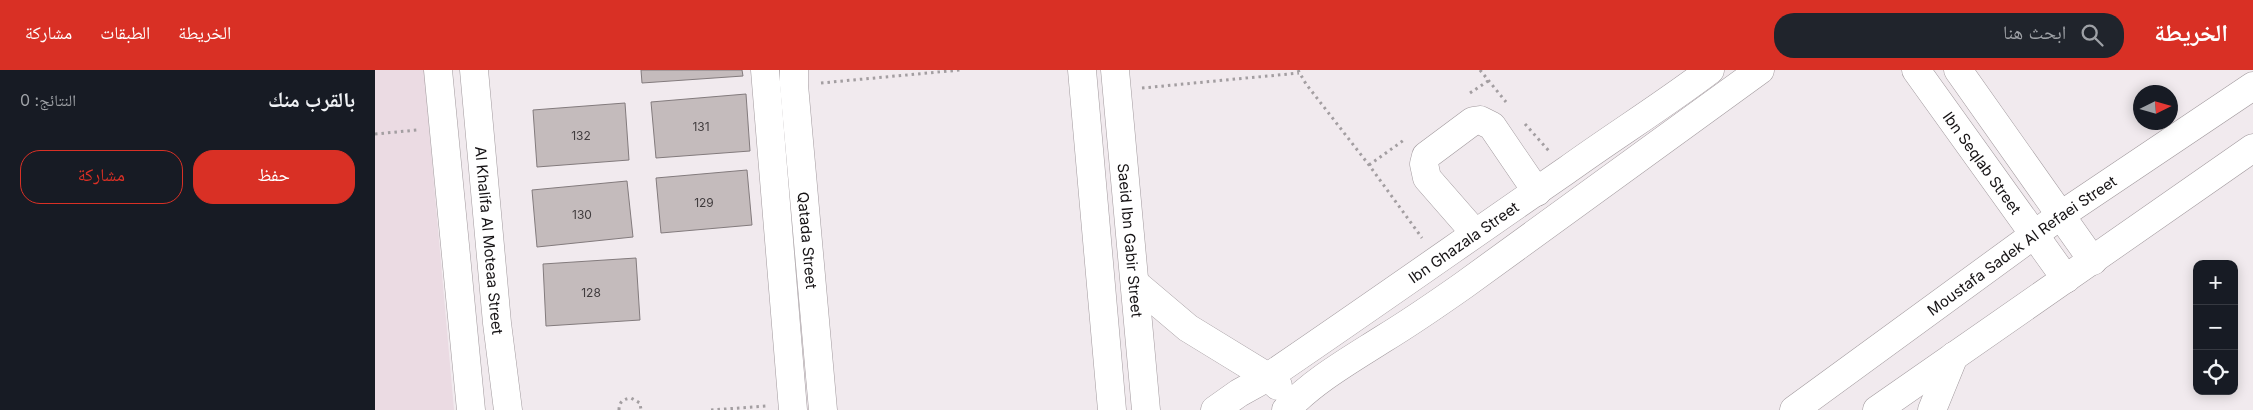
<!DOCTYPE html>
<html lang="ar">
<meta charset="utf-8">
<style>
body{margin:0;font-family:Inter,"Noto Naskh Arabic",sans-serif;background:#20242c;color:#f1f3f6;direction:rtl}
.controls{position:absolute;right:15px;bottom:15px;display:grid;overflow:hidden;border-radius:10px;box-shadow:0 2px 12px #0003}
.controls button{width:45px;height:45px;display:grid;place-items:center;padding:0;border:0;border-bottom:1px solid #363941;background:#171b24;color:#f1f3f6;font:25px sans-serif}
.compass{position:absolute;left:1758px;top:15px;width:45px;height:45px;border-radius:50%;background:#171b24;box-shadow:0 2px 12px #0003;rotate:85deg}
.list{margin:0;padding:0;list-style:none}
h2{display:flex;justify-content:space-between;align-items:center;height:65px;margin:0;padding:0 20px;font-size:21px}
h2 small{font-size:16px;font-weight:400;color:#9ea1a6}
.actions{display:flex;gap:10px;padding:15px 20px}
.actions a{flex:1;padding:11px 0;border:1px solid #d93025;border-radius:20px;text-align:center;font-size:18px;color:#d93025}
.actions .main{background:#d93025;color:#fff}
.icon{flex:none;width:28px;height:28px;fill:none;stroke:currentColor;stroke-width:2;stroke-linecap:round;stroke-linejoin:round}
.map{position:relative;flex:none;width:1878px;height:340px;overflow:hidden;direction:ltr}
header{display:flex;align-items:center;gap:30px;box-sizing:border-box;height:70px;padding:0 25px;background:#d93025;color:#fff}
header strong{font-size:24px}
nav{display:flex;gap:28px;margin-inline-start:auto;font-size:18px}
.search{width:350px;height:45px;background:#20242c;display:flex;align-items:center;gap:12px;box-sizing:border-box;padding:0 18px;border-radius:20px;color:#9ea1a6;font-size:19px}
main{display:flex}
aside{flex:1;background:#171b24}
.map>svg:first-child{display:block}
.built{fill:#ebdbe3}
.building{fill:#c4bbbc;stroke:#837b7d}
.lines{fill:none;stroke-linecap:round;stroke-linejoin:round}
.minor-casing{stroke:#a1999d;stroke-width:29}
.path{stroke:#a39ea1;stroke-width:3;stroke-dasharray:2.5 4;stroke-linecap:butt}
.minor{stroke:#fff;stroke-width:28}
.labels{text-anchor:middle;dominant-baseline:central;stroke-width:5;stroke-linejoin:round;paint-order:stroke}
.number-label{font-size:12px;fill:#413c3e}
.street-label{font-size:15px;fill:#151214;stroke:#fff7fb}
</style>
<header>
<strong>الخريطة</strong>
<div class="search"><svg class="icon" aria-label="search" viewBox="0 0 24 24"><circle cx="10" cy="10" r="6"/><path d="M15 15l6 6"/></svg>ابحث هنا</div>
<nav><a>الخريطة</a><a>الطبقات</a><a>مشاركة</a></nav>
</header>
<main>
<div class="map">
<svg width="1878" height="340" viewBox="0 0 1878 340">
<rect width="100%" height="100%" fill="#f1eaee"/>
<path class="built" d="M 0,0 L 49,0 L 79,340 L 0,340 Z"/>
<path class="building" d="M 266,0 L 367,0 L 368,6 L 267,13 Z
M 371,24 L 375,81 L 281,88 L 276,32 Z
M 250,33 L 254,90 L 162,97 L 158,40 Z
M 372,100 L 377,155 L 286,163 L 281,108 Z
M 252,111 L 258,167 L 162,177 L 157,120 Z
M 261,188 L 265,250 L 171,256 L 168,194 Z"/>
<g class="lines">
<g class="minor-casing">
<g id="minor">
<path d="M 63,0 L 96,340"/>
<path id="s1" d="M 99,0 L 122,253 L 133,340"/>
<path d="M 390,0 L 418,340"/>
<path id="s2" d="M 419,0 L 419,15 L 448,340"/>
<path d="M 707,0 L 737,340"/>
<path id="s3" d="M 740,0 L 771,340"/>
<path id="s4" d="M 1541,0 L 1691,209"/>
<path d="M 1583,0 L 1718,191"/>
<path d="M 1100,163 L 1052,108 L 1049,94 L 1051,86 L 1098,51 L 1105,50 L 1117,56 L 1162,122"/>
<path d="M 761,214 L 813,258 L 893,307 L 903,316"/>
<path id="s5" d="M 840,340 L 864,323 L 893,307 C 993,239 1092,169 1192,100 C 1239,66 1289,35 1335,0"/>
<path d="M 911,340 C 938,311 975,290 1008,269 C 1036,252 1062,234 1089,215 L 1385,0"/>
<path id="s6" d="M 1419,340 L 1686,145 L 1878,16"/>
<path d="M 1502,340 L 1878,78"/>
<path d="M 1557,340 L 1579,286"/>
</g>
</g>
<path class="path" d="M 923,0 L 931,14 L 994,95 L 1047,168
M 1105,0 L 1131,32
M 446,13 L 585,0
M 767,18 L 924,3
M 1095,23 L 1113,11
M 1150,54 L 1174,81
M 0,64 L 42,60
M 994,95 L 1029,70
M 244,340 C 244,332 248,329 256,328 L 265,333 L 266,340
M 336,340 L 392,336"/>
<use href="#minor" class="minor"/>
</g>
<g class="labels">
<g class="number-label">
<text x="326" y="56">131</text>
<text x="206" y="65">132</text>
<text x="329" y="132">129</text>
<text x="207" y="144">130</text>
<text x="216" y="222">128</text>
</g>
<g class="street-label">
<text stroke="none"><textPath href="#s4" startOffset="114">Ibn Seqlab Street</textPath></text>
<text stroke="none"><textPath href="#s1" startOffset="171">Al Khalifa Al Moteaa Street</textPath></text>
<text stroke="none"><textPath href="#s2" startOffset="171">Qatada Street</textPath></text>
<text stroke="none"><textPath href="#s3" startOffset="171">Saeid Ibn Gabir Street</textPath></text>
<text stroke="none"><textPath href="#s5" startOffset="300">Ibn Ghazala Street</textPath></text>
<text stroke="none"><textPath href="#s6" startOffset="281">Moustafa Sadek Al Refaei Street</textPath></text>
</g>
</g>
</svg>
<div class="controls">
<button>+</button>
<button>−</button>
<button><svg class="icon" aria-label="locate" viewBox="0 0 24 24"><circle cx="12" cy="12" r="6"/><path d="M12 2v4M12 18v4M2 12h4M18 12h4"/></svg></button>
</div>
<svg class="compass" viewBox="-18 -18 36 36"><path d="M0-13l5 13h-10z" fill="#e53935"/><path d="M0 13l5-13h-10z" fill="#9ea1a6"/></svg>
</div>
<aside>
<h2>بالقرب منك<small>النتائج: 0</small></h2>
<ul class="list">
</ul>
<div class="actions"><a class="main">حفظ</a><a>مشاركة</a></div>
</aside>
</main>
